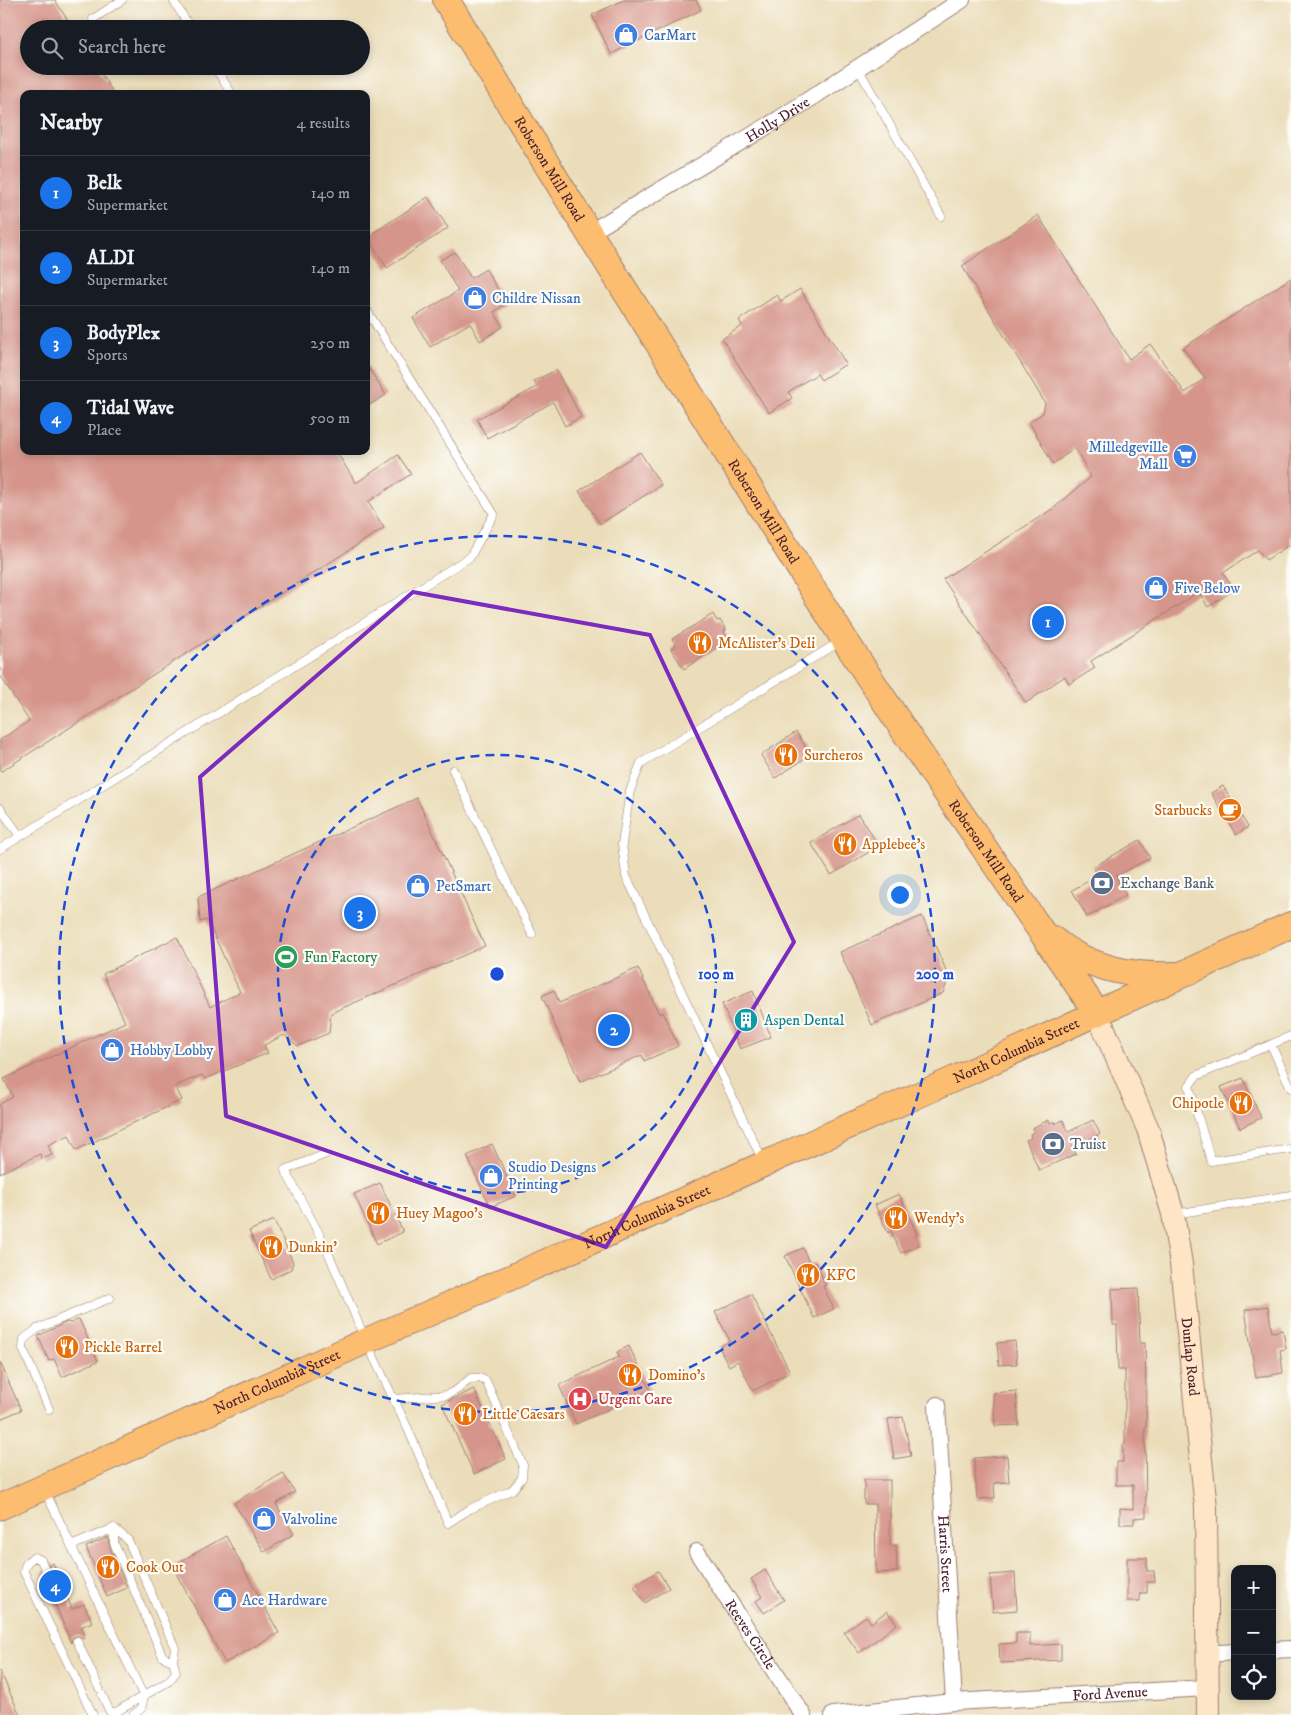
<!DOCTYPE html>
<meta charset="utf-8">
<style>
body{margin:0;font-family:"IM FELL DW Pica",serif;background:#20242c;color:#f1f3f6}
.controls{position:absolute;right:15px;bottom:15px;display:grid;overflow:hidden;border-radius:10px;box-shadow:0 2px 8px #0003}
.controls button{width:45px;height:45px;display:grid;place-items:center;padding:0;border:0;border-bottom:1px solid #363941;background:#171b24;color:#f1f3f6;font:25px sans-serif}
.you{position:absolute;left:899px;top:894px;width:18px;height:18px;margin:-12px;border:4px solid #fff;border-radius:50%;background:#1a73e8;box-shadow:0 0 0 8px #1a73e833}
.badge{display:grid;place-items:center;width:32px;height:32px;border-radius:50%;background:#1a73e8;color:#fff;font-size:16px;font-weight:700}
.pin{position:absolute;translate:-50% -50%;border:2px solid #fff;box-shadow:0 1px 5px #0006}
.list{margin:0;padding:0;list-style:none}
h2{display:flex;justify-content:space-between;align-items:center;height:65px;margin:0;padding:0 20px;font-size:21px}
h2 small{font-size:16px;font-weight:400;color:#9ea1a6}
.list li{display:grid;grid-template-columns:32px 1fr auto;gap:15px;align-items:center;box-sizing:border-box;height:75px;padding:0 20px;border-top:1px solid #363941}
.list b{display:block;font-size:19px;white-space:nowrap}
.list p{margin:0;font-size:16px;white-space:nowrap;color:#9ea1a6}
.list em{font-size:16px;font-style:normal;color:#9ea1a6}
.icon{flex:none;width:28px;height:28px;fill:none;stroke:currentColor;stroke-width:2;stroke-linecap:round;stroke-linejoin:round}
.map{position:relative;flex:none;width:1291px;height:1715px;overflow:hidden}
.search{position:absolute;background:#171b24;box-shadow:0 2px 8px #0003;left:20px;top:20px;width:350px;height:55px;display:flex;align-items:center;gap:12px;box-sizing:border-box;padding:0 18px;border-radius:28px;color:#9ea1a6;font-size:19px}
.panel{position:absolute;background:#171b24;box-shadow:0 2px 8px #0003;left:20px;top:90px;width:350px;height:365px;border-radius:10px}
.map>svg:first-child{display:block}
.building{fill:#d6958b}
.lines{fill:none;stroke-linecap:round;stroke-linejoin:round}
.service-casing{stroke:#9a7e72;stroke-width:9}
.minor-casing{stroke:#9a7e72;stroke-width:18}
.secondary-casing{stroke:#9a7e72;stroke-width:24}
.primary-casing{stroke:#9a7e72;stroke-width:27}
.trunk-casing{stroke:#9a7e72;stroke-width:28}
.service{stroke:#fff;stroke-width:8}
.minor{stroke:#fff;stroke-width:16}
.secondary{stroke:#fee5c5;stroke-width:22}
.primary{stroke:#fcbd6f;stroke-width:25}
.trunk{stroke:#fcbd6f;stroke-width:26}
.marked{fill:none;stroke:#7b2cbf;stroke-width:4;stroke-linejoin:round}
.ring{fill:none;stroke:#1d4ed8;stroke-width:2.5;stroke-dasharray:9 6}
.labels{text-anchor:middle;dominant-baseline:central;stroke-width:4.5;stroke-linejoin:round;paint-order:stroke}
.shop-label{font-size:15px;fill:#366cbe;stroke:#fdfcf7;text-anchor:start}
.street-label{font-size:15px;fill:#4a1f2b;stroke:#fdfcf7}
.food-label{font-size:15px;fill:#c56008;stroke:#fdfcf7;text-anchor:start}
.service-label{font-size:15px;fill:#4e5e75;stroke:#fdfcf7;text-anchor:start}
.leisure-label{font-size:15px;fill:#27864d;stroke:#fdfcf7;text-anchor:start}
.culture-label{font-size:15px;fill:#0d838f;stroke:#fdfcf7;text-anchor:start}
.health-label{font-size:15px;fill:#be3a42;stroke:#fdfcf7;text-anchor:start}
.centre{fill:#1d4ed8;stroke:#fdfcf7;stroke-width:2.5}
.ring-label{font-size:15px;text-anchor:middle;font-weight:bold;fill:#1d4ed8;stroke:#fdfcf7;stroke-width:4.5;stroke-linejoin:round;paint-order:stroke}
</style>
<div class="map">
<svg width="1291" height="1715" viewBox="0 0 1291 1715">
<rect width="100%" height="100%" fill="#fdfcf7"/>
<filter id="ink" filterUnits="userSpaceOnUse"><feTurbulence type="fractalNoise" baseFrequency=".02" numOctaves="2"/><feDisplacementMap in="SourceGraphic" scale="10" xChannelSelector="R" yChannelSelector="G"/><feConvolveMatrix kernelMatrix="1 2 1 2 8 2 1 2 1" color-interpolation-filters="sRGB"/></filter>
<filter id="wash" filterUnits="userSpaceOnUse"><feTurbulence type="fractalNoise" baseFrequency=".0096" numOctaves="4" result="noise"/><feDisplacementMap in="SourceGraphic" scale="20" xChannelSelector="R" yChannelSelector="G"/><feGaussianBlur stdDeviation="1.12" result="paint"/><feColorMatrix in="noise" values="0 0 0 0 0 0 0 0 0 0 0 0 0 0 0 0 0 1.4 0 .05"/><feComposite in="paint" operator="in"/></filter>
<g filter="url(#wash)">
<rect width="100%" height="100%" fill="#ebddb9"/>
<g id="blocks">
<path class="building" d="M 0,0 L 55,0 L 73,29 L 29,29 L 29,66 L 96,66 L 114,94 L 24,94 L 24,451 L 336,451 L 356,483 L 398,455 L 411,474 L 368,502 L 384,528 L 0,772 L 0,740 L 29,721 L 0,675 Z
M 624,0 L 696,0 L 701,10 L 611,54 L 592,15 Z
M 428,197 L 448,228 L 387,268 L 367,237 Z
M 1038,215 L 1129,359 L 1150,344 L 1185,393 L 1205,378 L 1183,348 L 1291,278 L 1291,544 L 1266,560 L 1258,550 L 1223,573 L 1234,590 L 1208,607 L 1199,592 L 1091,661 L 1095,668 L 1069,684 L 1065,676 L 1026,703 L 943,579 L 1054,508 L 1091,477 L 1075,448 L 1053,464 L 1029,422 L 1043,413 L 1045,403 L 962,266 Z
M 455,252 L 471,278 L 486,269 L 506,304 L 494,312 L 503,327 L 480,341 L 470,323 L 430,347 L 413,318 L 458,291 L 440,260 Z
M 800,289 L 846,364 L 821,380 L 817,374 L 788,392 L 792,398 L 769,413 L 722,339 L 742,326 L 739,320 L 777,295 L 781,301 Z
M 366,364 L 386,395 L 366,407 Z
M 556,370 L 581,417 L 565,426 L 553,402 L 487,438 L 477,419 L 537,387 L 534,381 Z
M 640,452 L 661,485 L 600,524 L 579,491 Z
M 713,614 L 717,621 L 720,620 L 726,630 L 724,632 L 729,640 L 684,669 L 671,649 L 676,645 L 672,639 Z
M 796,732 L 811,755 L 775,778 L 761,755 Z
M 1223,786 L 1248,827 L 1236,835 L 1211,793 Z
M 417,798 L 485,946 L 331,1013 L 329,1033 L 298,1046 L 284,1035 L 264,1045 L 268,1053 L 205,1079 L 202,1075 L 175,1086 L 182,1100 L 76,1150 L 69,1135 L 48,1145 L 52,1155 L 42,1159 L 40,1154 L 0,1173 L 0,1104 L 13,1097 L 4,1079 L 125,1022 L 103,974 L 177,937 L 210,1007 L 240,992 L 207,920 L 200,922 L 198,897 Z
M 859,814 L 879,846 L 831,875 L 811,843 Z
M 1140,840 L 1150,858 L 1116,876 L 1126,895 L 1087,917 L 1072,890 L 1098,876 L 1093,867 Z
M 922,916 L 949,977 L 943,993 L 872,1025 L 840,952 Z
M 638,968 L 659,1014 L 663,1012 L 678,1046 L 644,1061 L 642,1055 L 580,1082 L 542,996 L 554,990 L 559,1003 Z
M 753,991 L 771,1037 L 740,1049 L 722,1004 Z
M 1243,1078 L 1261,1118 L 1240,1128 L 1221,1087 Z
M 1049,1120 L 1050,1123 L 1055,1121 L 1055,1124 L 1063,1120 L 1068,1132 L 1093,1120 L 1100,1134 L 1072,1147 L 1076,1154 L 1039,1170 L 1026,1140 L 1031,1138 L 1030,1134 L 1034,1132 L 1032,1128 Z
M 492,1144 L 516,1196 L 490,1207 L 467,1156 Z
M 380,1183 L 403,1232 L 377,1244 L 354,1194 Z
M 899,1194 L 917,1234 L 915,1236 L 919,1245 L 901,1253 L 891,1231 L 888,1233 L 875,1205 Z
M 274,1220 L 293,1262 L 291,1269 L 271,1279 L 249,1231 Z
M 803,1248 L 810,1265 L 815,1262 L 826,1285 L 823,1286 L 834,1309 L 814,1318 L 785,1256 Z
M 1138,1288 L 1140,1343 L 1145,1343 L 1146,1391 L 1146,1428 L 1145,1428 L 1146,1517 L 1134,1518 L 1134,1524 L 1120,1524 L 1120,1508 L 1133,1509 L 1133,1485 L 1116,1485 L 1116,1462 L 1123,1462 L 1123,1444 L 1125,1444 L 1125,1370 L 1118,1370 L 1117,1325 L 1113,1325 L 1112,1289 Z
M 751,1294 L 790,1372 L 753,1391 L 738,1361 L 729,1366 L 719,1347 L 730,1341 L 715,1312 Z
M 1268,1306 L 1272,1332 L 1283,1330 L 1286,1349 L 1280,1350 L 1283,1373 L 1256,1378 L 1245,1310 Z
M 79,1319 L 98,1361 L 62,1377 L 54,1359 L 49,1361 L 38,1336 L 67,1322 L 71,1323 Z
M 1015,1341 L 1017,1364 L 999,1365 L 997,1343 Z
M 629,1346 L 650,1390 L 576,1424 L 559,1385 L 619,1357 L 617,1352 Z
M 0,1362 L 21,1410 L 0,1419 Z
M 474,1389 L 506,1459 L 474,1474 L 442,1404 Z
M 1016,1391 L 1019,1425 L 995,1426 L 993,1393 Z
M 903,1417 L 911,1456 L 894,1459 L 888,1419 Z
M 1007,1456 L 1009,1482 L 994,1483 L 995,1498 L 977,1499 L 974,1458 Z
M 283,1473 L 295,1492 L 276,1504 L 294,1534 L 264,1552 L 234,1503 Z
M 864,1480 L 890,1480 L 890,1546 L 896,1545 L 897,1572 L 876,1573 L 875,1504 L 864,1504 Z
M 226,1536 L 279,1633 L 225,1663 L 172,1566 Z
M 108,1537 L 109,1545 L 127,1588 L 107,1597 L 86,1547 Z
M 1127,1558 L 1147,1558 L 1147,1571 L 1154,1571 L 1155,1582 L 1147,1582 L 1147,1593 L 1140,1593 L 1140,1601 L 1127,1601 Z
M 53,1563 L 72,1609 L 84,1604 L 92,1622 L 81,1627 L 85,1637 L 82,1638 L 80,1636 L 75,1636 L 72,1638 L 71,1643 L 42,1572 L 48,1571 L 49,1565 Z
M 765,1570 L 784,1600 L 764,1613 L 756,1601 L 762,1597 L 751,1579 Z
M 658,1571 L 669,1588 L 645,1603 L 634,1586 Z
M 1015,1573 L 1017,1610 L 993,1612 L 990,1575 Z
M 887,1611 L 897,1624 L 859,1653 L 844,1632 L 866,1616 L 871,1623 Z
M 1016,1633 L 1030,1633 L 1030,1646 L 1061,1644 L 1061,1660 L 1000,1663 L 999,1644 L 1016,1643 Z
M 0,1671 L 20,1715 L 0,1715 Z"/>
</g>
</g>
<g filter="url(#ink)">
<use href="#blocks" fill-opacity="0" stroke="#9a7e72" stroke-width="1"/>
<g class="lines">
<g class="service-casing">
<path id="service" d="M 173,0 L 191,29
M 93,19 L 122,0
M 214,66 L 232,94
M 858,68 L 941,216
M 453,770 L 532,934
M 0,808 L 20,836
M 0,849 L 470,557 L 494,514 L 366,309
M 1291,1036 L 1196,1076 L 1189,1086 L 1211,1161 L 1291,1149
M 1271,1045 L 1291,1088
M 326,1154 L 285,1170 L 324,1243 L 366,1341 L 408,1429 L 448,1523 L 470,1509 L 512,1490 L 522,1478 L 523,1465 L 486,1381 L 479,1378 L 471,1378 L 458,1389 L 447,1395 L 394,1399
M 763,1161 L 626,876 L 622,844 L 630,791 L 641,763 L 841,641
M 1175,1214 L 1291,1195
M 49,1409 L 23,1349 L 24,1339 L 37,1329 L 110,1298
M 45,1491 L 144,1697 L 141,1709 L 133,1715
M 114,1528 L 114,1543 L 163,1657 L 173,1661
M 71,1546 L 114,1528
M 44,1567 L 41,1560 L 35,1557 C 28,1560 25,1563 24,1572 L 93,1715
M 77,1641 L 99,1688
M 102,1695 L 110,1712 L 116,1712 L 169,1681 L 176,1672 L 173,1661 L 175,1648 L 128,1540 L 114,1528"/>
</g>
<g class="minor-casing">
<g id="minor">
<path id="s1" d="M 589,233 L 779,119 L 962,0"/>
<path id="s2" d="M 937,1405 L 954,1702"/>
<path id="s3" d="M 697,1552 L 803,1715"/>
<path d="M 1272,1650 L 1291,1649"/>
<path d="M 1207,1654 L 1235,1652"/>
<path id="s4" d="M 833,1715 L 954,1702 L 1207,1688"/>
</g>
</g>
<g class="secondary-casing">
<g id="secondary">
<path id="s5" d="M 1097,1013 L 1148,1129 L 1173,1214 L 1181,1264 L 1206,1508 L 1208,1715"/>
</g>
</g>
<g class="primary-casing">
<g id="primary">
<path id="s6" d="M 0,1507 L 366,1341 L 514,1276 L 963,1075 L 1097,1013"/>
</g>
</g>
<g class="trunk-casing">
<g id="trunk">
<path id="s7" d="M 446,0 L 589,233 L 844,639 L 911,741 L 1097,1013 L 1291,925"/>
<path d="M 1052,939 C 1085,967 1131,977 1174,975"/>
</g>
</g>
<use href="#service" class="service"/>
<use href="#minor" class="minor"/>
<use href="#secondary" class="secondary"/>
<use href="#primary" class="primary"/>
<use href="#trunk" class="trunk"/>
</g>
</g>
<path class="marked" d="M 413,592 L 650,635 L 794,942 L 606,1247 L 226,1116 L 200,777 Z"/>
<g class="ring">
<circle cx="497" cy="974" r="219"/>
<circle cx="497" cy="974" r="438"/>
</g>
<defs>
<g id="shop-disc" transform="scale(1.25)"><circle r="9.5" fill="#3f7fe0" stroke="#fdfcf7"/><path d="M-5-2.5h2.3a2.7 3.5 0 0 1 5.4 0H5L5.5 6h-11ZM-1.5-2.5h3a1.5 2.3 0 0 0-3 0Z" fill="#fff"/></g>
<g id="supermarket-disc" transform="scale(1.25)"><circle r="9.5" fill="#3f7fe0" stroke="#fdfcf7"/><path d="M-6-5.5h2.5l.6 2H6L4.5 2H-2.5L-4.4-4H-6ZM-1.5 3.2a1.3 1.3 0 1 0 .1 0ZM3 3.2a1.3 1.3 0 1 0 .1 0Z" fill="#fff"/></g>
<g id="restaurant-disc" transform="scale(1.25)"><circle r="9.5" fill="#e8710a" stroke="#fdfcf7"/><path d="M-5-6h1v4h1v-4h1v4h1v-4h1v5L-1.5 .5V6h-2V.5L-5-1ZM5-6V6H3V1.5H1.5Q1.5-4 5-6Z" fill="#fff"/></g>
<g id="cafe-disc" transform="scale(1.25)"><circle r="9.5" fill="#e8710a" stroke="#fdfcf7"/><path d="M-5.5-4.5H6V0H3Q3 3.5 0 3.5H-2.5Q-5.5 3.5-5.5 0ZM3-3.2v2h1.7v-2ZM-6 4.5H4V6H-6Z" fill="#fff"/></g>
<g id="bank-disc" transform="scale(1.25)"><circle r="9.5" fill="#5c6f8a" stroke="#fdfcf7"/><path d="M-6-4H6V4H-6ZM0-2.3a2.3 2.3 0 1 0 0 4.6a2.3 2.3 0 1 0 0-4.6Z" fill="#fff"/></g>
<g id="stadium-disc" transform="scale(1.25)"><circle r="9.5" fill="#2e9e5b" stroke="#fdfcf7"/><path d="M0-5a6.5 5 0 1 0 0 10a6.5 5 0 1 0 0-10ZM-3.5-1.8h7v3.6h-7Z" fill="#fff"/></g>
<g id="building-disc" transform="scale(1.25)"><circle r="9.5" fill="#0f9aa8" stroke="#fdfcf7"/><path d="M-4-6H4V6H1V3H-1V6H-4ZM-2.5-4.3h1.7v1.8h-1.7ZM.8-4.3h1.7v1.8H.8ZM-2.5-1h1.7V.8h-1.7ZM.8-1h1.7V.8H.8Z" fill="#fff"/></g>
<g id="hospital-disc" transform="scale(1.25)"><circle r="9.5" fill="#e0444e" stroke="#fdfcf7"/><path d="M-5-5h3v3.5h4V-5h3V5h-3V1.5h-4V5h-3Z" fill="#fff"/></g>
</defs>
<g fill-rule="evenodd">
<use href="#shop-disc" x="626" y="35"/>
<use href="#shop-disc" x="475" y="298"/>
<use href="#supermarket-disc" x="1185" y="456"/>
<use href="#shop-disc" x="1156" y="588"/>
<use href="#restaurant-disc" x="700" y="643"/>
<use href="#restaurant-disc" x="786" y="755"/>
<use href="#cafe-disc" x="1230" y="810"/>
<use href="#restaurant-disc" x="845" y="844"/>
<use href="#bank-disc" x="1102" y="883"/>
<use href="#shop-disc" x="418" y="886"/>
<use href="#stadium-disc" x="286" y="957"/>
<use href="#building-disc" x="746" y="1020"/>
<use href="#shop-disc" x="112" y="1050"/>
<use href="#restaurant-disc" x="1241" y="1103"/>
<use href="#bank-disc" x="1053" y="1144"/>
<use href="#shop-disc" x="491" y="1176"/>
<use href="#restaurant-disc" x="378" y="1213"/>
<use href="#restaurant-disc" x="896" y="1218"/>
<use href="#restaurant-disc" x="271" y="1247"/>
<use href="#restaurant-disc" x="808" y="1275"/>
<use href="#restaurant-disc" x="67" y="1347"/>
<use href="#restaurant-disc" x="630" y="1375"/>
<use href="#hospital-disc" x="580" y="1399"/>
<use href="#restaurant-disc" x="465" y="1414"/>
<use href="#shop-disc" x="264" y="1519"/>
<use href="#restaurant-disc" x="108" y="1567"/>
<use href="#shop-disc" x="225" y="1600"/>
</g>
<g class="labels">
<g class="shop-label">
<text x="644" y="35">CarMart</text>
<text x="492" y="298">Childre Nissan</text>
<text x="1168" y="447" text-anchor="end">Milledgeville<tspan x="1168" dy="17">Mall</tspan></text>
<text x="1174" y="588">Five Below</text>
<text x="436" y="886">PetSmart</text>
<text x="130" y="1050">Hobby Lobby</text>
<text x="508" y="1167">Studio Designs<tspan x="508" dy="17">Printing</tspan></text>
<text x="282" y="1519">Valvoline</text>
<text x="242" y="1600">Ace Hardware</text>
</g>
<g class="street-label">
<text stroke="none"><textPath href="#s1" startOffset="220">Holly Drive</textPath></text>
<text stroke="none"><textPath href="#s7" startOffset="198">Roberson Mill Road</textPath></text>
<text stroke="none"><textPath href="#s7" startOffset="602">Roberson Mill Road</textPath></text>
<text stroke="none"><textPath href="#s7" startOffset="1008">Roberson Mill Road</textPath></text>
<text stroke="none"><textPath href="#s6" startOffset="1114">North Columbia Street</textPath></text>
<text stroke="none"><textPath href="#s6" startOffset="709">North Columbia Street</textPath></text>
<text stroke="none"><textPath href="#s5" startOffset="359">Dunlap Road</textPath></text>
<text stroke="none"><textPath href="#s6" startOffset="304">North Columbia Street</textPath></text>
<text stroke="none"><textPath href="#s2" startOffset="149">Harris Street</textPath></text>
<text stroke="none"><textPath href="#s3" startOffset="98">Reeves Circle</textPath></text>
<text stroke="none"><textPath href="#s4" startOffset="278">Ford Avenue</textPath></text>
</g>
<g class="food-label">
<text x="718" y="643">McAlister's Deli</text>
<text x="804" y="755">Surcheros</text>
<text x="1212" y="810" text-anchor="end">Starbucks</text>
<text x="862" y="844">Applebee's</text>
<text x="1224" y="1103" text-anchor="end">Chipotle</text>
<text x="396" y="1213">Huey Magoo's</text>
<text x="914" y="1218">Wendy's</text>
<text x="288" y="1247">Dunkin'</text>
<text x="826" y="1275">KFC</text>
<text x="84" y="1347">Pickle Barrel</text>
<text x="648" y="1375">Domino's</text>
<text x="482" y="1414">Little Caesars</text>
<text x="126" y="1567">Cook Out</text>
</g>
<g class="service-label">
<text x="1120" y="883">Exchange Bank</text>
<text x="1070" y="1144">Truist</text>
</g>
<g class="leisure-label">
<text x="304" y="957">Fun Factory</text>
</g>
<g class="culture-label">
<text x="764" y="1020">Aspen Dental</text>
</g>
<g class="health-label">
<text x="598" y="1399">Urgent Care</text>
</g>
</g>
<circle cx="497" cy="974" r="8" class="centre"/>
<g class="ring-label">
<text x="716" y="979">100 m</text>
<text x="935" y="979">200 m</text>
</g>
</svg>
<div class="controls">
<button>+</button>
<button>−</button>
<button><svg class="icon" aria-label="locate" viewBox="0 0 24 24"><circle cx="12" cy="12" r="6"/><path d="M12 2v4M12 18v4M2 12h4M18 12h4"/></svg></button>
</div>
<div class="you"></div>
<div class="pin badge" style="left:1048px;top:622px">1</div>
<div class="pin badge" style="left:614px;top:1030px">2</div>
<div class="pin badge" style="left:360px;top:913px">3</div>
<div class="pin badge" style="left:55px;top:1586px">4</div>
<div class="search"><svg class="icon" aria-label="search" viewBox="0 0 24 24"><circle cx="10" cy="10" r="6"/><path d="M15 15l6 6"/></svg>Search here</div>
<section class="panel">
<h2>Nearby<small>4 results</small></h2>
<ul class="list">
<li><span class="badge">1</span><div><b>Belk</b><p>Supermarket</p></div><em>140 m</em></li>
<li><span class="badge">2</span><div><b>ALDI</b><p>Supermarket</p></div><em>140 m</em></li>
<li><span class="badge">3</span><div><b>BodyPlex</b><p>Sports</p></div><em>250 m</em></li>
<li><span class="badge">4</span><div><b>Tidal Wave</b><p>Place</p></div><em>500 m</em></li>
</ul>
</section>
</div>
